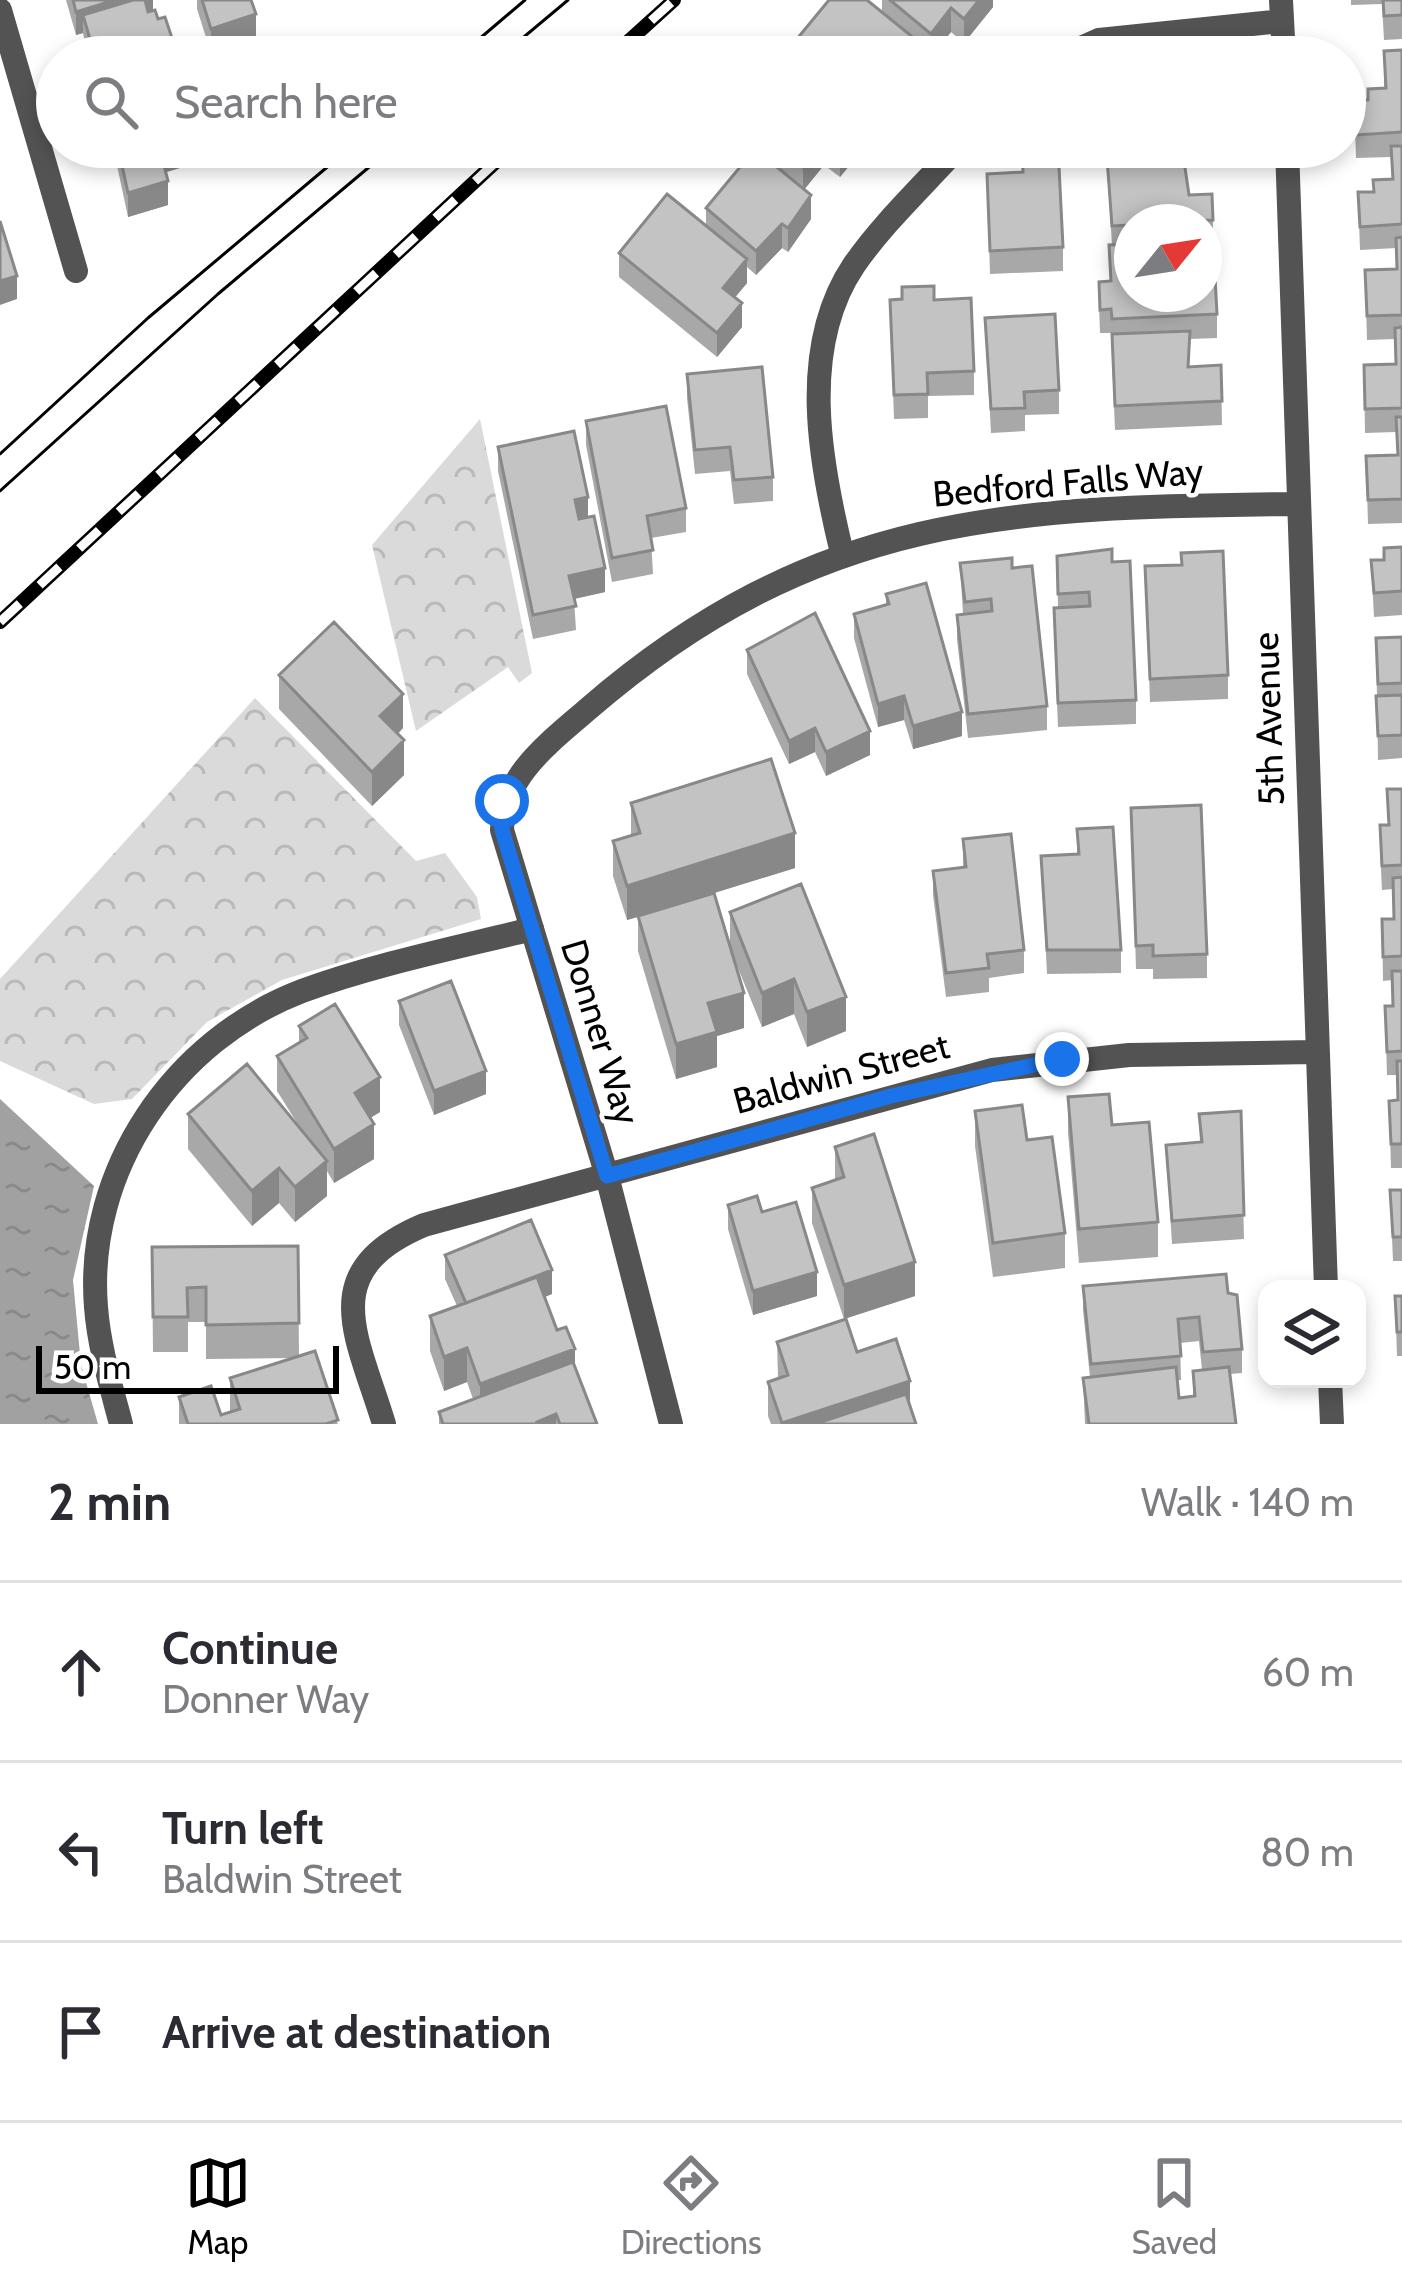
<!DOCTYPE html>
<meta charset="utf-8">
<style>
body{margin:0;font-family:Cabin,sans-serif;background:#f2f2f3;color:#2b2b33}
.controls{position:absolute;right:36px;bottom:36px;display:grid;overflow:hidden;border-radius:24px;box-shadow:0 6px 18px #0003}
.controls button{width:108px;height:108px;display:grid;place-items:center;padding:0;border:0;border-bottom:3px solid #e1e1e2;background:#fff;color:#2b2b33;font:60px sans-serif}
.compass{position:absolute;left:1114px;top:204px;width:108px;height:108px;border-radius:50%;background:#fff;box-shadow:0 6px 18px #0003;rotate:60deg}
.scale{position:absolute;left:36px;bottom:30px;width:303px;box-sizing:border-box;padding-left:12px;border:6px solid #000;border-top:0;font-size:33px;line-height:42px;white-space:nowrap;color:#000;-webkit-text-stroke:9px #fff;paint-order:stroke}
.stop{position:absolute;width:36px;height:36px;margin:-27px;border:9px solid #1a73e8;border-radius:50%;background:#fff}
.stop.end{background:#1a73e8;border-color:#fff;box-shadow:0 3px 12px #0008}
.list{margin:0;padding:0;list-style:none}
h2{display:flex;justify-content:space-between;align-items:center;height:156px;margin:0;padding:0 48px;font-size:51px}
h2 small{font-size:39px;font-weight:400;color:#7c7c81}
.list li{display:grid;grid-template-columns:78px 1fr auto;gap:36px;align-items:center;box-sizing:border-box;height:180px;padding:0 48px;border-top:3px solid #e1e1e2}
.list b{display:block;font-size:45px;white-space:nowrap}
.list p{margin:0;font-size:39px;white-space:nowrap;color:#7c7c81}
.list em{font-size:39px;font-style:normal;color:#7c7c81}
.icon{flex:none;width:66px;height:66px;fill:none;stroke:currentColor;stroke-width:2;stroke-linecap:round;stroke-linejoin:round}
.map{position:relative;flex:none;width:1402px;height:1424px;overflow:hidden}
.search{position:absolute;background:#fff;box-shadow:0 6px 18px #0003;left:36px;right:36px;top:36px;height:132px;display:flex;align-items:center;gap:30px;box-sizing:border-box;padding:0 42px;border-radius:66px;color:#7c7c81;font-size:45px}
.sheet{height:696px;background:#fff}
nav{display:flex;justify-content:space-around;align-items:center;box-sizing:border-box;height:168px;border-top:3px solid #e1e1e2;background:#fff;font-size:33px;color:#7c7c81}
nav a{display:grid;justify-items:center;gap:6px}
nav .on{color:#000}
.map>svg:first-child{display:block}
.forest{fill:url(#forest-crowns)}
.water{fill:url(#water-ripples)}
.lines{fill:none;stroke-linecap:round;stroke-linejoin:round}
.service{stroke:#535353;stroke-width:24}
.minor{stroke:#535353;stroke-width:24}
.tram{stroke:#000;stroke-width:3}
.rail-casing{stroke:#000;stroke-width:14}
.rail{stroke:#fff;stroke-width:9;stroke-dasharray:27;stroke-linecap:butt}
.wall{fill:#a8a8a8;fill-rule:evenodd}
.shaded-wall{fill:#888}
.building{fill:#c3c3c3;stroke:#888;stroke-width:3}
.route{stroke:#1a73e8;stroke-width:15}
.labels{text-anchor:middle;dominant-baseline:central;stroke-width:9;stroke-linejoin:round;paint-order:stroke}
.street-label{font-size:36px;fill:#000;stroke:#fff}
</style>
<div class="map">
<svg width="1402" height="1424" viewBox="0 0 1402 1424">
<defs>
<pattern id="forest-crowns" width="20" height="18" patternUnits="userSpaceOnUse" patternTransform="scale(3)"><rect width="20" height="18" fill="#dadada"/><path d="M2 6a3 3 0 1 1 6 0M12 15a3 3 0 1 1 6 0" fill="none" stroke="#b9b9b9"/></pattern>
<pattern id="water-ripples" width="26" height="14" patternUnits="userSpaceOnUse" patternTransform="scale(3)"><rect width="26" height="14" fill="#a1a1a1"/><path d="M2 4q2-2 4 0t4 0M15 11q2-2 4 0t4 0" fill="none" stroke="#898989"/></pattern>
</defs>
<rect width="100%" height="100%" fill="#fff"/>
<path class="forest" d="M 480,419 L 532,673 L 519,683 L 508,667 L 416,731 L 372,545 Z
M 255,698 L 416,861 L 445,853 L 477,897 L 481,919 L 282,980 L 207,1022 L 132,1099 L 94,1104 L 0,1061 L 0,979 Z"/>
<path class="water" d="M 0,1099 L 94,1186 L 73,1280 L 81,1365 L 98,1424 L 0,1424 Z"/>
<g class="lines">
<path class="service" d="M 121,1424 C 111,1386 99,1347 96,1307 C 85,1170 174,1040 302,991 C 376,964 455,948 532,929"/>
<path class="minor" d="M 1281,0 L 1284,57
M 0,10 L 76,271
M 1061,57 L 1099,40 L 1282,21
M 1287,147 L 1326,1289
M 842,553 C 820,463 798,348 854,265 C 883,223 924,185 958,147
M 1330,1379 L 1332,1424
M 384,1424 C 357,1335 315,1271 424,1225 L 992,1070 L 1129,1055 L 1314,1052
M 671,1424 L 607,1176 L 502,830 C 503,776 549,743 588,709 C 816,512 1011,507 1297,504"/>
<path class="tram" d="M 458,57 L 525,0
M 500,57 L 568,0
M 0,454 L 148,318 L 351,147
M 0,491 L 218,294 L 393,147"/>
<g class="rail-casing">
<path id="rail" d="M 611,57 L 674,0
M 0,622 L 512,147"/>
</g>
<use href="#rail" class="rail"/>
</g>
<path class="wall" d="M 66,0 L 153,0 L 153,10 L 172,57 L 88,57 L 83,33 L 76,35 Z
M 197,0 L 251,0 L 256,38 L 211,53 L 197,9 Z
M 882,0 L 993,0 L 993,7 L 964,43 L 951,32 L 931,57 L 920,49 L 920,57 L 796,57 L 796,40 L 882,13 Z
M 1351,0 L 1402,0 L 1402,39 L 1384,40 L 1382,4 L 1351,5 Z
M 1402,50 L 1402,523 L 1368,524 L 1366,456 L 1397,455 L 1396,432 L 1365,433 L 1364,365 L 1395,364 L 1395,339 L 1367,340 L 1365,270 L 1397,269 L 1396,248 L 1360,250 L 1358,192 L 1373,192 L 1392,179 L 1391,157 L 1356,158 L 1354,100 L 1368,100 L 1384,88 L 1384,51 Z
M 113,147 L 206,147 L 206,160 L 166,172 L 168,205 L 128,217 Z
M 749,147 L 863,147 L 863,149 L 840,177 L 824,165 L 804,190 L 811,219 L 788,252 L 782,248 L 756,275 L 747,267 L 747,283 L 735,297 L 742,327 L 717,357 L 619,277 L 619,253 L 706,226 L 706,208 L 754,151 Z
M 1022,147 L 1063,247 L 1063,271 L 990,274 L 987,174 L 1022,172 Z
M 1106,147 L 1179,147 L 1179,154 L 1189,195 L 1213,220 L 1213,244 L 1204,244 L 1204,222 L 1132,222 L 1132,294 L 1217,314 L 1217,338 L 1190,339 L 1189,367 L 1221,365 L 1222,425 L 1115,430 L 1111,333 L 1100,333 L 1099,306 L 1099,282 L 1110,281 L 1109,245 L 1112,245 Z
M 890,300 L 934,300 L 974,371 L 974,395 L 928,396 L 928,418 L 894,419 Z
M 985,318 L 1059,390 L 1059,414 L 1025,415 L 1025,431 L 991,433 Z
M 687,374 L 773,477 L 773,501 L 734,504 L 730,471 L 695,474 L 687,398 Z
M 586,421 L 686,508 L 686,532 L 651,538 L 653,574 L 612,582 L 586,445 Z
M 498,447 L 605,592 L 574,599 L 576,630 L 533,639 L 498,471 Z
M 1402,547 L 1402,615 L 1374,617 L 1371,560 L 1384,560 Z
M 1057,556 L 1112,562 L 1136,700 L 1136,724 L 1058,727 L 1054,631 L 1054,608 L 1058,608 Z
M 960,563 L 1012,568 L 1047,706 L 1047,730 L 968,738 L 957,639 L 957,615 L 963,614 Z
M 1145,566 L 1228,675 L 1228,699 L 1150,702 Z
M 886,594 L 962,736 L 913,749 L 904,720 L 878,727 L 854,638 L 854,614 L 886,605 Z
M 1402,637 L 1402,758 L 1378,760 L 1376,638 Z
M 747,650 L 870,755 L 826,776 L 815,752 L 789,764 L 747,674 Z
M 279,675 L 403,728 L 398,734 L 404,775 L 372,806 L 279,709 Z
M 1387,789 L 1402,789 L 1402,1168 L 1391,1168 L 1389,1101 L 1398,1100 L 1397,1075 L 1387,1075 L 1385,1006 L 1392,1006 L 1392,980 L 1383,981 L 1382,919 L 1394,919 L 1393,889 L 1382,890 L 1380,849 L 1380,825 L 1388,825 Z
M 631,803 L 795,868 L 714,893 L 730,945 L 730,912 L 846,1031 L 807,1047 L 794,1014 L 762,1027 L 731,951 L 744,1028 L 717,1036 L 717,1067 L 676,1079 L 638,951 L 638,917 L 627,920 L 613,876 L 613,841 L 631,835 Z
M 1131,808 L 1207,954 L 1207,978 L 1153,979 L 1153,969 L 1136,969 Z
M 1077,829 L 1121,950 L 1121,973 L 1047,974 L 1041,856 L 1077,854 Z
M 963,839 L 1024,950 L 1024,973 L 989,978 L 989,992 L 946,997 L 933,895 L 933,871 L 963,868 Z
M 399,1001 L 486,1094 L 434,1115 L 399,1025 Z
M 299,1026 L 380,1112 L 370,1118 L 374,1159 L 334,1183 L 327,1171 L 327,1196 L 295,1222 L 279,1203 L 252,1226 L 188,1149 L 188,1114 L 302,1131 L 277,1091 L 277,1056 L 299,1042 Z
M 1068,1097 L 1112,1125 L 1158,1222 L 1158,1257 L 1079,1263 L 1068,1132 Z
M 975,1111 L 1027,1140 L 1065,1233 L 1065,1268 L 993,1277 L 975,1146 Z
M 1241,1111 L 1244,1239 L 1172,1244 L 1166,1145 L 1200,1142 L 1199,1114 Z
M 835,1147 L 915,1296 L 844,1319 L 812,1223 L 812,1188 L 835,1181 Z
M 1390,1190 L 1402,1190 L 1402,1261 L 1393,1261 Z
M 728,1205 L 762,1212 L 817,1296 L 753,1315 L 728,1229 Z
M 298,1246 L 299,1356 L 338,1424 L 179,1424 L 179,1397 L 221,1415 L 230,1412 L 230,1378 L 292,1358 L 206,1359 L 206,1322 L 188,1322 L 188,1352 L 153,1352 L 152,1247 Z
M 445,1255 L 552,1294 L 544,1297 L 557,1330 L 575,1365 L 597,1424 L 439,1424 L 439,1412 L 473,1399 L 467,1382 L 444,1391 L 430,1351 L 430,1316 L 457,1306 L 445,1279 Z
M 1083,1286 L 1228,1293 L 1242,1349 L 1242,1373 L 1230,1374 L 1236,1424 L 1085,1424 L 1083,1378 L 1090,1377 L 1083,1310 ZM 1199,1341 L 1202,1370 L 1193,1371 L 1193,1396 L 1179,1398 L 1178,1380 L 1181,1380 L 1180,1343 Z
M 1395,1296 L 1402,1296 L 1402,1356 L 1397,1356 Z
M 777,1342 L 857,1352 L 910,1404 L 916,1424 L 771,1424 L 768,1416 L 768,1382 L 778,1378 Z"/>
<path class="shaded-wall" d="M 115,0 L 153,0 L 153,13 L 83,15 L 83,33 L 76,35 L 76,12 Z
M 979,0 L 993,0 L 993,7 L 964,43 L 964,19 Z
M 951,8 L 951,32 L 931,57 L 931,34 Z
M 256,14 L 256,38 L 211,53 L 211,29 Z
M 172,38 L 172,57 L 163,57 L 163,41 Z
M 920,43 L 920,57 L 909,57 Z
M 170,147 L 206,147 L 206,160 L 160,174 L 160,150 Z
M 819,147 L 824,147 L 824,165 L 803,191 L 803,167 Z
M 845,147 L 863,147 L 863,149 L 840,177 L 840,153 Z
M 168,181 L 168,205 L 128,217 L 128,193 Z
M 811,195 L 811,219 L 788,252 L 788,228 Z
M 782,224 L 782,248 L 756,275 L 756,251 Z
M 747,259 L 747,283 L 723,312 L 723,288 Z
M 17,276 L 17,299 L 0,305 L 0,281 Z
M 742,303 L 742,327 L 717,357 L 717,333 Z
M 588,497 L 588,520 L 575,524 L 575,500 Z
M 605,568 L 605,592 L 569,600 L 569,576 Z
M 403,694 L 403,728 L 380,750 L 380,716 Z
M 904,696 L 904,720 L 878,727 L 878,704 Z
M 962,712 L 962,736 L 913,749 L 913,726 Z
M 815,728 L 815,752 L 789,764 L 789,741 Z
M 870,731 L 870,755 L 826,776 L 826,752 Z
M 404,740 L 404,775 L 372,806 L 372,772 Z
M 795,833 L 795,868 L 627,920 L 627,886 Z
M 794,979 L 794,1014 L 762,1027 L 762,993 Z
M 744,993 L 744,1028 L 717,1036 L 717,1067 L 676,1079 L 676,1044 L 708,1003 Z
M 846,997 L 846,1031 L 807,1047 L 807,1012 Z
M 486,1071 L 486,1094 L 434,1115 L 434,1091 Z
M 380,1077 L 380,1112 L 355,1127 L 355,1093 Z
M 374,1124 L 374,1159 L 334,1183 L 334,1149 Z
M 327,1161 L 327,1196 L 295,1222 L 295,1187 Z
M 279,1168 L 279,1203 L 252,1226 L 252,1191 Z
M 915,1262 L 915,1296 L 844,1319 L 844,1285 Z
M 552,1270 L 552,1294 L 466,1329 L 466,1305 Z
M 817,1272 L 817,1296 L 753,1315 L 753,1291 Z
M 467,1348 L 467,1382 L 444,1391 L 444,1357 Z
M 575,1349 L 575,1384 L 480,1418 L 480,1384 Z
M 910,1381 L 910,1415 L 883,1424 L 782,1424 Z
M 556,1414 L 556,1424 L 537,1424 L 537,1422 Z"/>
<path class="building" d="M 73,0 L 115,0 L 76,12 Z
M 133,0 L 145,0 L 148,12 L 155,10 L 158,19 L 165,17 L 172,38 L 163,41 L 168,57 L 95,57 L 83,15 Z
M 202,0 L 251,0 L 256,14 L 211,29 Z
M 829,0 L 867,0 L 920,43 L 909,57 L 817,57 L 796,40 Z
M 890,0 L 979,0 L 964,19 L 951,8 L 931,34 Z
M 1383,0 L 1402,0 L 1402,15 L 1384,16 Z
M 1402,50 L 1402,132 L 1356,135 L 1354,100 L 1368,100 L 1368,89 L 1386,88 L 1384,51 Z
M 1391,146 L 1402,146 L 1402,224 L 1360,227 L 1358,192 L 1374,192 L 1373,180 L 1393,179 Z
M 118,147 L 170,147 L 160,150 L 168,181 L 128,193 Z
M 779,147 L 819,147 L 803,167 Z
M 1022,147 L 1058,147 L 1063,247 L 990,251 L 987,174 L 1023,172 Z
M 755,149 L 811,195 L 788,228 L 782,224 L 756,251 L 706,208 Z
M 1183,154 L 1189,195 L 1212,194 L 1213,220 L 1132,222 L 1132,225 L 1112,226 L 1107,158 Z
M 667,194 L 747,259 L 723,288 L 742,303 L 717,333 L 619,253 Z
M 0,221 L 17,276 L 0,281 Z
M 1402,237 L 1402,315 L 1367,316 L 1365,270 L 1397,269 L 1396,238 Z
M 1132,244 L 1132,294 L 1204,294 L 1204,277 L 1215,277 L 1217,314 L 1112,319 L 1111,309 L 1100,310 L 1099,282 L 1111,281 L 1109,245 Z
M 934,286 L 934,300 L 971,298 L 974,371 L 927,373 L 928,394 L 894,395 L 890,300 L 902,299 L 902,287 Z
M 1055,314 L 1059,390 L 1024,392 L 1025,408 L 991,409 L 985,318 Z
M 1402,327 L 1402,408 L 1365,409 L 1364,365 L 1396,364 L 1395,328 Z
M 1190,331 L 1188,367 L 1221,365 L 1222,401 L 1115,406 L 1112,334 Z
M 762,367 L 773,477 L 734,480 L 730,447 L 695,450 L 687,374 Z
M 666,406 L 686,508 L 647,516 L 653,550 L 612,558 L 586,421 Z
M 1396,417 L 1402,417 L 1402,499 L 1368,500 L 1366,456 L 1398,455 Z
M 574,431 L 588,497 L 575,500 L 579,519 L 594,516 L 605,568 L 569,576 L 576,606 L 533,615 L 498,447 Z
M 1402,547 L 1402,591 L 1374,593 L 1371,560 L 1384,560 L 1384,548 Z
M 1112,549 L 1112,562 L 1130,561 L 1136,700 L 1058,703 L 1054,608 L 1090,606 L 1089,592 L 1058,594 L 1057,556 Z
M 1223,551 L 1228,675 L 1150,679 L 1145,566 L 1182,565 L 1181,553 Z
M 1012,558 L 1012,568 L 1032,566 L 1047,706 L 968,714 L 957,615 L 992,611 L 991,599 L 965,602 L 960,563 Z
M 926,583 L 962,712 L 913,726 L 904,696 L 878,704 L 854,614 L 889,604 L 886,594 Z
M 815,613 L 870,731 L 826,752 L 815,728 L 789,741 L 747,650 Z
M 334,622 L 403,694 L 380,716 L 404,740 L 372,772 L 279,675 Z
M 1402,637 L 1402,683 L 1378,684 L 1376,638 Z
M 1402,695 L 1402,735 L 1378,736 L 1376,696 Z
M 771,759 L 795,833 L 627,886 L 613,841 L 640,833 L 631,803 Z
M 1387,789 L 1402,789 L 1402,865 L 1382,866 L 1380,825 L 1389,825 Z
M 1201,805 L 1207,954 L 1153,956 L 1153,945 L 1136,946 L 1131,808 Z
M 1113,827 L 1121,950 L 1047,950 L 1041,856 L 1079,854 L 1077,829 Z
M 1011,834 L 1024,950 L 987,954 L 989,968 L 946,973 L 933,871 L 966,867 L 963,839 Z
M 1402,877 L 1402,956 L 1383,957 L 1382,919 L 1394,919 L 1393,878 Z
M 801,884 L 846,997 L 807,1012 L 794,979 L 762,993 L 730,912 Z
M 714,893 L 744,993 L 708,1003 L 717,1032 L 676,1044 L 638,916 Z
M 1392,971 L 1402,971 L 1402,1051 L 1387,1052 L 1385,1006 L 1393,1006 Z
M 451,981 L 486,1071 L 434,1091 L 399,1001 Z
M 335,1004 L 380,1077 L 355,1093 L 374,1124 L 334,1149 L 277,1056 L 307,1038 L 299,1026 Z
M 1397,1061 L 1402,1061 L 1402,1144 L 1391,1144 L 1389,1101 L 1398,1100 Z
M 247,1064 L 327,1161 L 295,1187 L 279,1168 L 252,1191 L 188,1114 Z
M 1109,1094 L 1112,1125 L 1149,1122 L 1158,1222 L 1079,1229 L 1068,1097 Z
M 1022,1105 L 1027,1140 L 1052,1137 L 1065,1233 L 993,1243 L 975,1111 Z
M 1241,1111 L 1244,1215 L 1172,1221 L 1166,1145 L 1202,1142 L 1199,1114 Z
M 874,1134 L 915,1262 L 844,1285 L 812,1188 L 844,1177 L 835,1147 Z
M 1390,1190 L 1402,1190 L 1402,1237 L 1393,1237 Z
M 757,1196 L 762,1212 L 796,1202 L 817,1272 L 753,1291 L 728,1205 Z
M 531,1220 L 552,1270 L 466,1303 L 445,1255 Z
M 298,1246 L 299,1323 L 206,1325 L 206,1287 L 187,1288 L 188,1317 L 153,1317 L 152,1247 Z
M 1226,1274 L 1228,1293 L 1237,1295 L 1242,1349 L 1203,1352 L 1199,1317 L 1178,1319 L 1181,1356 L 1091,1364 L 1083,1286 Z
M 537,1277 L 557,1330 L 566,1327 L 575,1349 L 480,1384 L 467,1348 L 444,1357 L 430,1316 Z
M 1395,1296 L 1402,1296 L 1402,1332 L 1397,1332 Z
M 846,1319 L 857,1352 L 896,1339 L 910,1381 L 782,1423 L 768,1382 L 788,1375 L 777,1342 Z
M 315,1351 L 338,1420 L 326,1424 L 188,1424 L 179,1397 L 211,1386 L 221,1415 L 240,1409 L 230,1378 Z
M 573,1362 L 597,1424 L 560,1424 L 556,1414 L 537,1422 L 538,1424 L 443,1424 L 439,1412 Z
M 1176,1367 L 1179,1398 L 1195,1396 L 1193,1371 L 1229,1367 L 1236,1424 L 1089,1424 L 1083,1378 Z
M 906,1394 L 916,1424 L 815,1424 Z"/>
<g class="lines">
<path class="route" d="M 502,801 L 502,830 L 607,1176 L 891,1096 L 1062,1059"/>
</g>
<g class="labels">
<g class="street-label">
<text transform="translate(1068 482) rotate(-5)">Bedford Falls Way</text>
<text transform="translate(1268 719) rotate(-92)">5th Avenue</text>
<text transform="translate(601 1032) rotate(73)">Donner Way</text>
<text transform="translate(841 1073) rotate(-15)">Baldwin Street</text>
</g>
</g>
</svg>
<div class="controls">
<button><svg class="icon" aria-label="layers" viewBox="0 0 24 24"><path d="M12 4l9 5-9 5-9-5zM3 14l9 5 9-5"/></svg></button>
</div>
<svg class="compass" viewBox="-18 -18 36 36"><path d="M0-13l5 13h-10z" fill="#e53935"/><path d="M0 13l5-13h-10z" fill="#7c7c81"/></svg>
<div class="scale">50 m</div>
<div class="stop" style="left:502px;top:801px"></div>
<div class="stop end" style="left:1062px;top:1059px"></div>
<div class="search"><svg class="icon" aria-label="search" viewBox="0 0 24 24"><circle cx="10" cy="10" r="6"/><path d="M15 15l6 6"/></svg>Search here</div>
</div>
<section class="sheet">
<h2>2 min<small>Walk · 140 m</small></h2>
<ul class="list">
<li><svg class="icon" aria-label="ahead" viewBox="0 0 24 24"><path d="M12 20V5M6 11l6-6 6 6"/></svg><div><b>Continue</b><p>Donner Way</p></div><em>60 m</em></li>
<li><svg class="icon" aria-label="left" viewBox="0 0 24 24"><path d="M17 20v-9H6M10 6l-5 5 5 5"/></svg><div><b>Turn left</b><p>Baldwin Street</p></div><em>80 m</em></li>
<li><svg class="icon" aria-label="arrive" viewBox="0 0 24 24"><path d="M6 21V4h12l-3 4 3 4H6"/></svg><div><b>Arrive at destination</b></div></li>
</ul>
</section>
<nav>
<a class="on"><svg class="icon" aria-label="map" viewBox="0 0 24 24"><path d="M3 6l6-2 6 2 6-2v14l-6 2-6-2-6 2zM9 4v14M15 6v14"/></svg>Map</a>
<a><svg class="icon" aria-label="directions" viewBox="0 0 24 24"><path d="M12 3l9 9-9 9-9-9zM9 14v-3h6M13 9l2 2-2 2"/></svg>Directions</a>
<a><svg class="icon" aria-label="saved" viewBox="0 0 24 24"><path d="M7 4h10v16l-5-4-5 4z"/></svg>Saved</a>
</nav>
